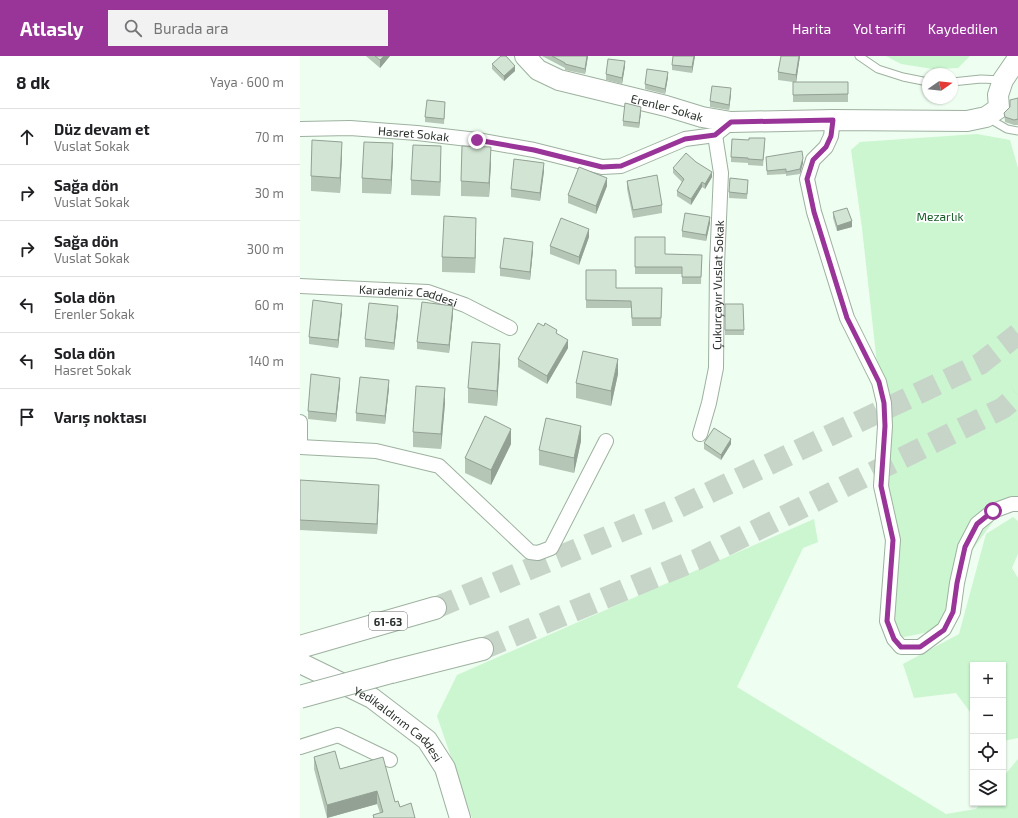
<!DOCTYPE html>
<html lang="tr">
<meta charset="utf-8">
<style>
body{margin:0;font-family:"Exo 2",sans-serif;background:#f2f2f2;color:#202124}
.controls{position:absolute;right:12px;bottom:12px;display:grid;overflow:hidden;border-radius:0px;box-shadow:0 1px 3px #0004}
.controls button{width:36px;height:36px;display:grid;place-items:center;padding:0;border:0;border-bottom:1px solid #e0e0e0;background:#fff;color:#202124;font:20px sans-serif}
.compass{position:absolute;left:622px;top:12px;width:36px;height:36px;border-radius:50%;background:#fff;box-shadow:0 1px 3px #0004;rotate:76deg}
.stop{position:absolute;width:12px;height:12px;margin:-9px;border:3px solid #993498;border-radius:50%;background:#fff}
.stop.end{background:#993498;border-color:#fff;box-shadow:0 1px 4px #0008}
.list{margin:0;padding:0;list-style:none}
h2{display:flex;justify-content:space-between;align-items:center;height:52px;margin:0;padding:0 16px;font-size:17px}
h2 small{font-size:13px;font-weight:400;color:#757577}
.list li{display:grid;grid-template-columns:26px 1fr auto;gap:12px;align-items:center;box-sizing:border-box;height:56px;padding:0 16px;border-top:1px solid #e0e0e0}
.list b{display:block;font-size:15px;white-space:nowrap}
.list p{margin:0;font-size:13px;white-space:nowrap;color:#757577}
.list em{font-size:13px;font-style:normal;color:#757577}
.icon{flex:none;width:22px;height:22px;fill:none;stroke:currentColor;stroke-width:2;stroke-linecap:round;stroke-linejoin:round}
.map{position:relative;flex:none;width:718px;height:762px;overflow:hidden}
header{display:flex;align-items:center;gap:24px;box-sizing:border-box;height:56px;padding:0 20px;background:#993498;color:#fff}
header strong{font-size:19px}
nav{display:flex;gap:22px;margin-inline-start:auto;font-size:14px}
.search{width:280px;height:36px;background:#f2f2f2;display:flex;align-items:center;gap:10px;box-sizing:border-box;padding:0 14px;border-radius:0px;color:#757577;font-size:15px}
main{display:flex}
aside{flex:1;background:#fff}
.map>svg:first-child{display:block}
.green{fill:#cbf6d0}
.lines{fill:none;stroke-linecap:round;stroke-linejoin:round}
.primary-tunnel{stroke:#c7d5c9;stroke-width:22;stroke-dasharray:22 11;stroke-linecap:butt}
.lane-casing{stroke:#9eb1a0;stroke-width:9}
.street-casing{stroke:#9eb1a0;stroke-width:16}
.secondary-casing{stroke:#9eb1a0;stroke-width:22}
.primary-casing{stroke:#9eb1a0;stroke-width:24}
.lane{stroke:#fff;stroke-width:7}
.street{stroke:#fff;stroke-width:14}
.secondary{stroke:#fff;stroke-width:20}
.primary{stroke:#fff;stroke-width:22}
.primary-bridge-casing{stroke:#9eb1a0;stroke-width:24;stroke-linecap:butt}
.primary-bridge{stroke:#fff;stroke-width:22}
.wall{fill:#b5c5b6}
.shaded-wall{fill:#93a094}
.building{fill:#d2e5d4;stroke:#93a094}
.route{stroke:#993498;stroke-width:5}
.labels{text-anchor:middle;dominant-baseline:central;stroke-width:3.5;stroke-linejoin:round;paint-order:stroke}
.shield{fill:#fff;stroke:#6a6f6b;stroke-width:1}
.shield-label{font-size:11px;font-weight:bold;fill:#2a312b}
.street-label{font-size:12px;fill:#2a312b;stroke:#fff}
.park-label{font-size:12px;fill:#175d29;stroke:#fff}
</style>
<header>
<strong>Atlasly</strong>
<div class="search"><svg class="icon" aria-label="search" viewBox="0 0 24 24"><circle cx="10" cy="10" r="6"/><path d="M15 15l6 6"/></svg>Burada ara</div>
<nav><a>Harita</a><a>Yol tarifi</a><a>Kaydedilen</a></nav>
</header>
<main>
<aside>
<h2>8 dk<small>Yaya · 600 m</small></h2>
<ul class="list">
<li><svg class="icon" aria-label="ahead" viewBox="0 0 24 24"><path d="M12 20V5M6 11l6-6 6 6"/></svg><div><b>Düz devam et</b><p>Vuslat Sokak</p></div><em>70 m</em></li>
<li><svg class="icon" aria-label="right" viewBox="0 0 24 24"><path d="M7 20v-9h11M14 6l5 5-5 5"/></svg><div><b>Sağa dön</b><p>Vuslat Sokak</p></div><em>30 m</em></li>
<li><svg class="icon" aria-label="right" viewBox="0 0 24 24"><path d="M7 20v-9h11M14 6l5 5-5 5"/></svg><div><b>Sağa dön</b><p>Vuslat Sokak</p></div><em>300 m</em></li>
<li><svg class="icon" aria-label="left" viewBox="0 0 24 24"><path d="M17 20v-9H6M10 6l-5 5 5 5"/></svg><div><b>Sola dön</b><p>Erenler Sokak</p></div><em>60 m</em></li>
<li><svg class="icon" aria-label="left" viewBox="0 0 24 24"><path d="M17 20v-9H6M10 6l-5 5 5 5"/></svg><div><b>Sola dön</b><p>Hasret Sokak</p></div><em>140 m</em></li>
<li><svg class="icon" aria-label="arrive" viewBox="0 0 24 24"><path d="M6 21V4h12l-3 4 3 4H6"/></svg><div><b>Varış noktası</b></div></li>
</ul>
</aside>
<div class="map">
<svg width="718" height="762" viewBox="0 0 718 762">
<rect width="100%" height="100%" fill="#eefef0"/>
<path class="green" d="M 586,0 L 670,0 L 658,12 L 633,13 L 601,8 Z
M 677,78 L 710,84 L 718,112 L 718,453 L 703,452 L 662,508 L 644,573 L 594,583 L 593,484 L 579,326 L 562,172 L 551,94 L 560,86 Z
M 713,461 L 718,465 L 718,498 L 712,512 L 718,522 L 718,682 L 703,685 L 703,609 L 673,609 L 673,660 L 656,637 L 614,642 L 603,608 L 659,578 L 686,478 Z
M 514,463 L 518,486 L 503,492 L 437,631 L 646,758 L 676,753 L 681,747 L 703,747 L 703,721 L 718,703 L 718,762 L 172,762 L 137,660 L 157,619 Z"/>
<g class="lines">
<path class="primary-tunnel" d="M 135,552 L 377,452 L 680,308 L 718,278
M 182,593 L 396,504 L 703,352 L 718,339"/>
<g class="lane-casing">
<path id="lane" d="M 559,0 L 578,13 L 603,21 L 628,26
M 652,26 L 681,23 L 702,24
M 688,62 L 707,73 L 718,75"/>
</g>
<g class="street-casing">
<g id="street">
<path d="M 533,64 L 531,80 L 526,91 L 513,104 L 507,123 L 514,156 L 547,262 L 579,326 L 584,347 L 585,370 L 581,430 L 593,484 L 587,565 L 594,583 L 601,591 L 620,591 L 644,573 L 653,556 L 657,527 L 665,491 L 677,468 L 693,455 L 712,448 L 718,448"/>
<path id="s1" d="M 0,73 L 50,72 L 117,77 L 177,84 L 234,94 L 302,111 L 321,110 L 385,83 L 415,79 L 431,66"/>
<path id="s2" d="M 0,230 L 128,236 L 165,249 L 210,272"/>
<path d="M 0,366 L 0,391"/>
<path id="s3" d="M 400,378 L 409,347 L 416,312 L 417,209 L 421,117 L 415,79"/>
<path d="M 0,391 L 76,395 L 139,410 L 230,496 L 238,497 L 251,492 L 306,385"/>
<path d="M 0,691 L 38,679 L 90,704"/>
</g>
</g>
<g class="secondary-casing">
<g id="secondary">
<path id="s4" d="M 225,0 L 238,14 L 259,24 L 366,50 L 402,61 L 431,66 L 533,64 L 667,65 L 686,61 L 699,52 L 698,39 L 703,24 L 718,2"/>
<path id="s5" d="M 0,607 L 72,642 L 127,684 L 145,712 L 160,762"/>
</g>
</g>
<g class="primary-casing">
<path id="primary" d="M 0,591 L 135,552
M 91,616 L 182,593"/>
</g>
<use href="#lane" class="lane"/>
<use href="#street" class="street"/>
<use href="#secondary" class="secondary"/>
<use href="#primary" class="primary"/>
<g class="primary-bridge-casing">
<path id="primary-bridge" d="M 0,641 L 91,616"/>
</g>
<use href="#primary-bridge" class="primary-bridge"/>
</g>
<path class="wall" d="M 66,0 L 90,0 L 80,12 Z
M 242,0 L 288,0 L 285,18 L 265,14 L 265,12 Z
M 395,0 L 392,17 L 372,14 L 372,9 Z
M 481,0 L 500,0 L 496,26 L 548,26 L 548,46 L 493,46 L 493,26 L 478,24 L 478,16 Z
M 192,8 L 215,15 L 204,25 L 192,13 Z
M 325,10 L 322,28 L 306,24 L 306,18 Z
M 368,21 L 365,38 L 345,33 L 345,28 Z
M 431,38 L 429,54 L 410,51 L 410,45 Z
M 718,42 L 718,69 L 714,69 L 705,66 L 704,57 Z
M 145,51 L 144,68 L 125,66 L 125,61 Z
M 341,56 L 339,72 L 323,70 L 323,65 Z
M 449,84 L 465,88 L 463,110 L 448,109 L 448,107 L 431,106 L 431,101 Z
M 42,100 L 40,137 L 11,135 L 11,120 Z
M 93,102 L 91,138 L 62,137 L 62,122 Z
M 141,105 L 140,140 L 111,139 L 111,124 Z
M 191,106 L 189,141 L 161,140 L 161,125 Z
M 466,106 L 503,107 L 500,118 L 486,120 L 486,118 L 467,119 Z
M 373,112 L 412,121 L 405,133 L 402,131 L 391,149 L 377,140 L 377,135 L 382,126 L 373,117 Z
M 244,115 L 240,145 L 211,141 L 211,133 Z
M 327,125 L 362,149 L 362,157 L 333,162 L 327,133 Z
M 448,129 L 447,143 L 429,142 L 429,136 Z
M 307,130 L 296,158 L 268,147 L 268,139 Z
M 533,156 L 552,171 L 537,175 L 533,162 Z
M 410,167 L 406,185 L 382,181 L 382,175 Z
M 176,177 L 175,217 L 142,216 L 142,201 Z
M 289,181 L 279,209 L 250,198 L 250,190 Z
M 335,181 L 365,198 L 402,199 L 401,228 L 382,228 L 382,218 L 335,218 Z
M 233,194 L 230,224 L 200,220 L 200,212 Z
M 286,214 L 316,232 L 362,232 L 361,270 L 332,270 L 331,252 L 286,252 Z
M 425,248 L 443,248 L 444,279 L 425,279 Z
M 42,255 L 38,292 L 9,288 L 9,281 Z
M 98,258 L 94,294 L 65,291 L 65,283 Z
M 153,258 L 149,297 L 117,293 L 117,286 Z
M 257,278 L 268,292 L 247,328 L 218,311 L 218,303 Z
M 200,303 L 197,350 L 168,347 L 168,332 Z
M 318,318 L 311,350 L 276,342 L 276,327 Z
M 40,329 L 36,366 L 8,363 L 8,355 Z
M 89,332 L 85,368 L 56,365 L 56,357 Z
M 145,347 L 141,393 L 113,391 L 113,376 Z
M 281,385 L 274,417 L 239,409 L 239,394 Z
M 404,387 L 431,388 L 421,404 L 404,393 Z
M 211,388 L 191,429 L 165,417 L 165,402 Z
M 0,424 L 79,439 L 77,478 L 0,474 Z
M 14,701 L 40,713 L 95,746 L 100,751 L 115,762 L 73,762 L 73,759 L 80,757 L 77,748 L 27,762 L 14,713 Z"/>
<path class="shaded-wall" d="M 84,0 L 90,0 L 80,12 L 80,4 Z
M 287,0 L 288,0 L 285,18 L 285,13 Z
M 394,0 L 395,0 L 392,17 L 392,11 Z
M 499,0 L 500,0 L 496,27 L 496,19 Z
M 325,5 L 325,10 L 322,28 L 322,22 Z
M 215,10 L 215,15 L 204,25 L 204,20 Z
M 368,16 L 368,21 L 365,38 L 365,33 Z
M 431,32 L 431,38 L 429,54 L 429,49 Z
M 341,51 L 341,56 L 339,72 L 339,67 Z
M 42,86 L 42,100 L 40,137 L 40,122 Z
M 93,87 L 93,102 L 91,138 L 91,124 Z
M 141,90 L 141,105 L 140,140 L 140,126 Z
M 191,91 L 191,106 L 189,141 L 189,127 Z
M 503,102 L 503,107 L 500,118 L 500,113 Z
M 244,107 L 244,115 L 240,145 L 240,137 Z
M 412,116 L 412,121 L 405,133 L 405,128 Z
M 307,122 L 307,130 L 296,158 L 296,150 Z
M 402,126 L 402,131 L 391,149 L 391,143 Z
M 410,161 L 410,167 L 406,185 L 406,179 Z
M 176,162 L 176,177 L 175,217 L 175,202 Z
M 552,165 L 552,171 L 537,175 L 537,170 Z
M 289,173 L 289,181 L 279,209 L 279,201 Z
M 233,186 L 233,194 L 230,224 L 230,216 Z
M 42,248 L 42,255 L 38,292 L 38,284 Z
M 98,250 L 98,258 L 94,294 L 94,287 Z
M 153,250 L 153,258 L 149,297 L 149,289 Z
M 268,284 L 268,292 L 247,328 L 247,320 Z
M 200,288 L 200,303 L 197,350 L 197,335 Z
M 318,303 L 318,318 L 311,350 L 311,335 Z
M 40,322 L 40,329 L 36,366 L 36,358 Z
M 89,324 L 89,332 L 85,368 L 85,360 Z
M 145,332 L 145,347 L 141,393 L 141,378 Z
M 281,370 L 281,385 L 274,417 L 274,402 Z
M 211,373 L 211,388 L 191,429 L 191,414 Z
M 431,383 L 431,388 L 421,404 L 421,399 Z
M 79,429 L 79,439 L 77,478 L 77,468 Z
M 77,735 L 77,748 L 27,762 L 27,749 Z"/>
<path class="building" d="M 75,0 L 84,0 L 80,4 Z
M 201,0 L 206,0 L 215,10 L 204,20 L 192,8 Z
M 252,0 L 287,0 L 285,13 L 265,8 L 265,7 Z
M 373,0 L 394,0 L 392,11 L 372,9 Z
M 481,0 L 499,0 L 496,19 L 478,16 Z
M 308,3 L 325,5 L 322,22 L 306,18 Z
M 347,13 L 368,16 L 365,33 L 345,28 Z
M 493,26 L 548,26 L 548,38 L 493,39 Z
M 412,30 L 431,32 L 429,49 L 410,45 Z
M 718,42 L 718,63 L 714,64 L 705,61 L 704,57 L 710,51 L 710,44 Z
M 127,44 L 145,46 L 144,63 L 125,61 Z
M 325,47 L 341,51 L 339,67 L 323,65 Z
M 449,82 L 465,82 L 463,104 L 448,103 L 448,102 L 431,101 L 432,83 L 449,84 Z
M 12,84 L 42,86 L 40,122 L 11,120 Z
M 64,86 L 93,87 L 91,124 L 62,122 Z
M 113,89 L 141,90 L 140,126 L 111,124 Z
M 162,90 L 191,91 L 189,127 L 161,125 Z
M 502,95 L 503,102 L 500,113 L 486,116 L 486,113 L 467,115 L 466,101 Z
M 386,97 L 396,106 L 412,116 L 405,128 L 402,126 L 391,143 L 377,135 L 384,123 L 373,112 Z
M 214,103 L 244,107 L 240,137 L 211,133 Z
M 279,111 L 307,122 L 296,150 L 268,139 Z
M 357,119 L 362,149 L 333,154 L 327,125 Z
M 430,122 L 448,124 L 447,138 L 429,136 Z
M 547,152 L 552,165 L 537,170 L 533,156 Z
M 385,157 L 410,161 L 406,179 L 382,175 Z
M 144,160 L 176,162 L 175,202 L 142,201 Z
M 261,162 L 289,173 L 279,201 L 250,190 Z
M 335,181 L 365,181 L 365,198 L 402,199 L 401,221 L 382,221 L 382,211 L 335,211 Z
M 204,182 L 233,186 L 230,216 L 200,212 Z
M 286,214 L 316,214 L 316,232 L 362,232 L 361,262 L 332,262 L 331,245 L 286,244 Z
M 13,244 L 42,248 L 38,284 L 9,281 Z
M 122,246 L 153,250 L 149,289 L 117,286 Z
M 69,247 L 98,250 L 94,287 L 65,283 Z
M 425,248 L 443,248 L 444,274 L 425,274 Z
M 238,267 L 244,270 L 245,267 L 257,274 L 256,277 L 268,284 L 247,320 L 218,303 Z
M 172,286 L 200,288 L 197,335 L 168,332 Z
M 283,295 L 318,303 L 311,335 L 276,327 Z
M 11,318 L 40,322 L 36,358 L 8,355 Z
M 60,321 L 89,324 L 85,360 L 56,357 Z
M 116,330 L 145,332 L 141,378 L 113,376 Z
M 185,360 L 211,373 L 191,414 L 165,402 Z
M 246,362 L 281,370 L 274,402 L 239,394 Z
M 414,372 L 431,383 L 421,399 L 404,387 Z
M 0,424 L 79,429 L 77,468 L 0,464 Z
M 35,695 L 40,713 L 83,701 L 95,746 L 98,745 L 100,751 L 111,747 L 115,762 L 74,762 L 73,759 L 83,756 L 77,735 L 27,749 L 14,701 Z"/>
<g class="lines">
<path class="route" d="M 177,84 L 234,94 L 302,111 L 321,110 L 385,83 L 415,79 L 431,66 L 533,64 L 531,80 L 526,91 L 513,104 L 507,123 L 514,156 L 547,262 L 579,326 L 584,347 L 585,370 L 581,430 L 593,484 L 587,565 L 594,583 L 601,591 L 620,591 L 644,574 L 653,556 L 657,527 L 665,491 L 677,468 L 693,455"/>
</g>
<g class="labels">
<rect class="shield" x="69" y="556" width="38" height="18" rx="3"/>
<g class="shield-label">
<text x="88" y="565">61-63</text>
</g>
<g class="street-label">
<text stroke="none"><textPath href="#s4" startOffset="154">Erenler Sokak</textPath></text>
<text stroke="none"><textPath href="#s1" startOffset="114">Hasret Sokak</textPath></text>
<text stroke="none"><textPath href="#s3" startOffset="151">Çukurçayır Vuslat Sokak</textPath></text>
<text stroke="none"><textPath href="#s2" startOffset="109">Karadeniz Caddesi</textPath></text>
<text stroke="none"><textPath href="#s5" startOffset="117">Yedikaldırım Caddesi</textPath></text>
</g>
<g class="park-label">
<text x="640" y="160">Mezarlık</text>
</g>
</g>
</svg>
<div class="controls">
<button>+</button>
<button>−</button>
<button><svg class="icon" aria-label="locate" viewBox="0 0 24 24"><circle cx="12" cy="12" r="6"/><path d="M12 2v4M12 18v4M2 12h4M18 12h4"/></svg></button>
<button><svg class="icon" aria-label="layers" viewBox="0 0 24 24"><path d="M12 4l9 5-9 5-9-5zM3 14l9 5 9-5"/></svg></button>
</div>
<svg class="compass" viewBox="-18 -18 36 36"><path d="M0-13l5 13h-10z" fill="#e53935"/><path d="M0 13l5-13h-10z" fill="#757577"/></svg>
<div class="stop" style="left:693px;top:455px"></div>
<div class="stop end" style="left:177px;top:84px"></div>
</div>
</main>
